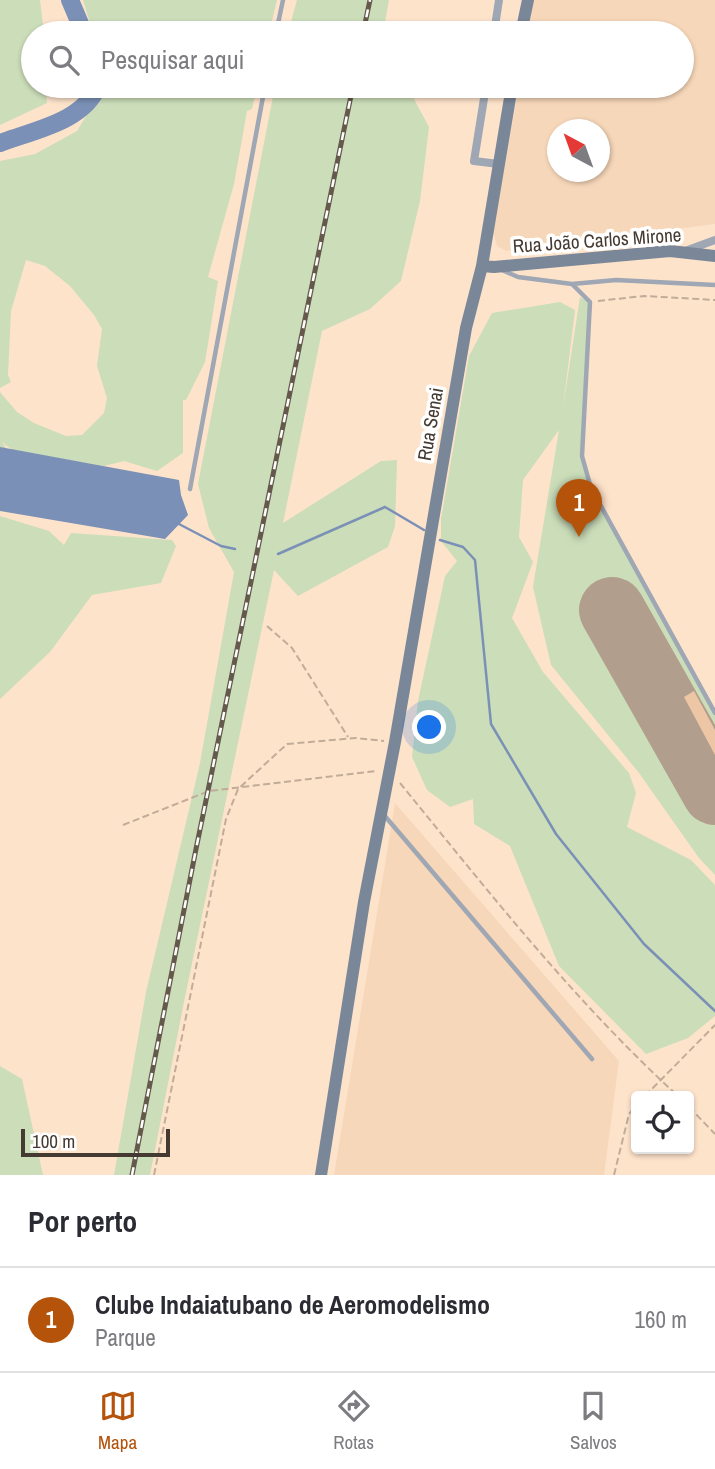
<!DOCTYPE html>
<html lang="pt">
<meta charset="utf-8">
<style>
body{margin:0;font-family:"Archivo Narrow",sans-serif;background:#f2f2f3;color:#2b2b33}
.controls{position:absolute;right:21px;bottom:21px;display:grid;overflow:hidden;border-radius:7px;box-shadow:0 2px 5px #0004}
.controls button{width:63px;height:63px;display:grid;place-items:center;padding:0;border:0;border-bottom:2px solid #e1e1e2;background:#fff;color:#2b2b33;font:35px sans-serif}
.compass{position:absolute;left:547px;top:119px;width:63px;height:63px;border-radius:50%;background:#fff;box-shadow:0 2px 5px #0004;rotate:319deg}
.scale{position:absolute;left:21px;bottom:18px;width:149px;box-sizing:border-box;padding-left:7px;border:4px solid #453a31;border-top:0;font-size:19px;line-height:24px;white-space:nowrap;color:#453a31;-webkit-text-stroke:5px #fff;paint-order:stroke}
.you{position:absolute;left:430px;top:728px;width:24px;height:24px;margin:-18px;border:5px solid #fff;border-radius:50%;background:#1a73e8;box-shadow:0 0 0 10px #1a73e833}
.badge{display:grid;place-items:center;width:46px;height:46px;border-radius:50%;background:#b45309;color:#fff;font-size:23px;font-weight:700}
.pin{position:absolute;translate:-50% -58px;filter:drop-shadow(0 2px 4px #0008)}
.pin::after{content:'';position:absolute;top:37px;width:24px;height:21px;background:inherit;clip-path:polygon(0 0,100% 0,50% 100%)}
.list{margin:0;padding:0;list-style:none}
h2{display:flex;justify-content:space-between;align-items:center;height:91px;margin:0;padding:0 28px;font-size:30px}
h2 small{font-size:23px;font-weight:400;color:#7c7c81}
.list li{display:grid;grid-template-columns:46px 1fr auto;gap:21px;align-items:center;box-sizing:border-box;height:105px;padding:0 28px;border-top:2px solid #e1e1e2}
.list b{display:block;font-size:26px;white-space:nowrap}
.list p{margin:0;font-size:23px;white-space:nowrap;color:#7c7c81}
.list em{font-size:23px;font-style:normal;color:#7c7c81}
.icon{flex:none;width:38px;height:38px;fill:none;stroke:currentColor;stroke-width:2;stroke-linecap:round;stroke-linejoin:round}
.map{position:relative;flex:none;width:715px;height:1175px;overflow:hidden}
.search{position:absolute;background:#fff;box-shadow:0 2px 5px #0004;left:21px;right:21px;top:21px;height:77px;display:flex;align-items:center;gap:18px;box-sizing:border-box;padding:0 24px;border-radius:38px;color:#7c7c81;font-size:26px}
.sheet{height:196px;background:#fff}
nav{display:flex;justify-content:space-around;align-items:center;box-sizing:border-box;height:98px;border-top:2px solid #e1e1e2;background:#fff;font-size:19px;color:#7c7c81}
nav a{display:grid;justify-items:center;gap:4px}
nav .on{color:#b45309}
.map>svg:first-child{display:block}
.built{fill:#f7d7b9;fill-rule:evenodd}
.green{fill:#cbddb9}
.water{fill:#7b90b6}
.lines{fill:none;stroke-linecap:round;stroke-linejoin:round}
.stream{stroke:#7b90b6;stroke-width:2.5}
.river{stroke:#7b90b6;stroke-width:18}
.runway{stroke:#b29e8c;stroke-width:66}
.building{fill:#edc6a6}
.path{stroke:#c1ac99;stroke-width:2;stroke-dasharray:7 3.5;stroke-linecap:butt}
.lane{stroke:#9ea7b3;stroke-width:4.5}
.street{stroke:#9ea7b3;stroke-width:8}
.secondary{stroke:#7a8798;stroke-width:12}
.rail-casing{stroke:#65584c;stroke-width:5}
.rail{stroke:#fff;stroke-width:2.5;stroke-dasharray:8;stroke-linecap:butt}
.labels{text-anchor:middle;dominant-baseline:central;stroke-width:7;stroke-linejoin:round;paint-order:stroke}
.street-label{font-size:19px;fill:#453a31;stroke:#fff}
</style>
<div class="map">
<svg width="715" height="1175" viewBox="0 0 715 1175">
<rect width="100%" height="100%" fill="#fee3cb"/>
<path class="built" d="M 533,0 L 715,0 L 715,224 L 506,251 L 497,246 L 493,232 L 519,86 L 682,86 L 682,33 L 528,33 ZM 558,130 L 600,130 L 600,172 L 558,172 Z
M 395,803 L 619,1061 L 604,1175 L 334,1175 Z"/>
<path class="green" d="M 0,0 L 40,0 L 44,33 L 33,33 L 33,86 L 46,86 L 47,103 L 0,125 Z
M 83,0 L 277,0 L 269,33 L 93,33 Z
M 297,0 L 389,0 L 383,33 L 288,33 Z
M 96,86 L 257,86 L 252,109 L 247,111 L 234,184 L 208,277 L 218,281 L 205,362 L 186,400 L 183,400 L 183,453 L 157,471 L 124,461 L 104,466 L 12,450 L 2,442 L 10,454 L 0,454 L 0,392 L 17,412 L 34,423 L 66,436 L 82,435 L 104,413 L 107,398 L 97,366 L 102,329 L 94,315 L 70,286 L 45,266 L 26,260 L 11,311 L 8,375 L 11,382 L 0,388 L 0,161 L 35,154 L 77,131 L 92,106 Z
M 275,86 L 407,86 L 429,127 L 420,201 L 401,281 L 370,309 L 322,331 L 283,523 L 381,461 L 397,460 L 395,526 L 388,547 L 298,596 L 274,570 L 185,997 L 150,1175 L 114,1175 L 146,992 L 200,763 L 234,572 L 209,528 L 198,484 Z
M 580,297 L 590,302 L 582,456 L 591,488 L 715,714 L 715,875 L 699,858 L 639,773 L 551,665 L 533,587 L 559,430 L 523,480 L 519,537 L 533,562 L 512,618 L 543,672 L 629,773 L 636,793 L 627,827 L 691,860 L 715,885 L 715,1016 L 688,1038 L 646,1054 L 559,966 L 510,846 L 474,824 L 473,799 L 450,807 L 427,790 L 412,757 L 418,701 L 445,576 L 457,561 L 441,541 L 441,519 L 469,356 L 492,313 L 560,302 L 575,310 L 563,408 Z
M 0,516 L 49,531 L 64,545 L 71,533 L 172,540 L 176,546 L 161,583 L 92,595 L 50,652 L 0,699 Z
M 0,1066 L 22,1079 L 43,1175 L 0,1175 Z"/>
<path class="water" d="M 0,447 L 179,480 L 181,495 L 188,515 L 165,539 L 0,511 Z"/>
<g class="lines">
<path class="stream" d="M 177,523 L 221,546 L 235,549
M 440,540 L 463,547 L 475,560 L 491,724 L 556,834 L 644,944 L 715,1011
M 278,554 L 385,507 L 424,530"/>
<path class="river" d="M 70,0 L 84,33
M 0,143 C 34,130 83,122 98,86"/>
<path class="runway" d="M 612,610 L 715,792"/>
</g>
<path class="building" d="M 694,691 L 715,730 L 715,755 L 684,697 Z"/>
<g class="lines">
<path class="path" d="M 598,301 L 644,296 L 715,300
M 267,626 L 292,648 L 348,737
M 400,783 C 488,891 575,1002 678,1096
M 123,825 L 209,791 L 376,771
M 645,1096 L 715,1025
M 689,1107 L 715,1134
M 154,1175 L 226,819 L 238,789 L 287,744 L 356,738 L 384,741
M 614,1175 L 629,1114 L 636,1106"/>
<path class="lane" d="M 276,33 L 283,0
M 502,270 L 518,277 L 572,284 L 590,302 L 582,456 L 591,488 L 715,713
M 572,284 L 616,280 L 715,285
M 190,489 L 265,86
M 384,815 L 592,1059"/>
<path class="street" d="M 494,33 L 499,0
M 486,86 L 474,161 L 499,164
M 685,251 L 715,240"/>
<path class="secondary" d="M 521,33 L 528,0
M 482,266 L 494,267 L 670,251 L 715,256
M 321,1175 L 364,902 L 395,742 L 466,328 L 482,266 L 512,86"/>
<g class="rail-casing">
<path id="rail" d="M 363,33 L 370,0
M 132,1175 L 196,849 L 353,86"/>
</g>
<use href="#rail" class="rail"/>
</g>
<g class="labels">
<g class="street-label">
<text transform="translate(597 240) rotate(-4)">Rua João Carlos Mirone</text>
<text transform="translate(430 424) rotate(-80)">Rua Senai</text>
</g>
</g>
</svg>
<div class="controls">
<button><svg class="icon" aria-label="locate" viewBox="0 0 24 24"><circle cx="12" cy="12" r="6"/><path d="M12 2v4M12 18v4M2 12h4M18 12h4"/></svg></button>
</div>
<svg class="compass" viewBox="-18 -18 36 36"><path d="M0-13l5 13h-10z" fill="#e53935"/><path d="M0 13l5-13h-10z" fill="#7c7c81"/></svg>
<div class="scale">100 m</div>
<div class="you"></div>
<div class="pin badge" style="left:579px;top:537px">1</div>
<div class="search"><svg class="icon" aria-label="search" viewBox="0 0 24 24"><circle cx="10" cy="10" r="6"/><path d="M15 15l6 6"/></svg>Pesquisar aqui</div>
</div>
<section class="sheet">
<h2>Por perto<small></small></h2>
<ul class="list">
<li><span class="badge">1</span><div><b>Clube Indaiatubano de Aeromodelismo</b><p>Parque</p></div><em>160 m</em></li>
</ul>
</section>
<nav>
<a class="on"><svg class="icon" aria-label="map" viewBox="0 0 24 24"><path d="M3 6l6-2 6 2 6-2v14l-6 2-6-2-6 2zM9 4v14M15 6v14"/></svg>Mapa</a>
<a><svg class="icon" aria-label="directions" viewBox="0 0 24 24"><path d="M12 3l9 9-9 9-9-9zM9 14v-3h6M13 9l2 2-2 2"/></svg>Rotas</a>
<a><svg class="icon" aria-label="saved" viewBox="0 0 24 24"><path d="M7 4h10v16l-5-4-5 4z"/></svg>Salvos</a>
</nav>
